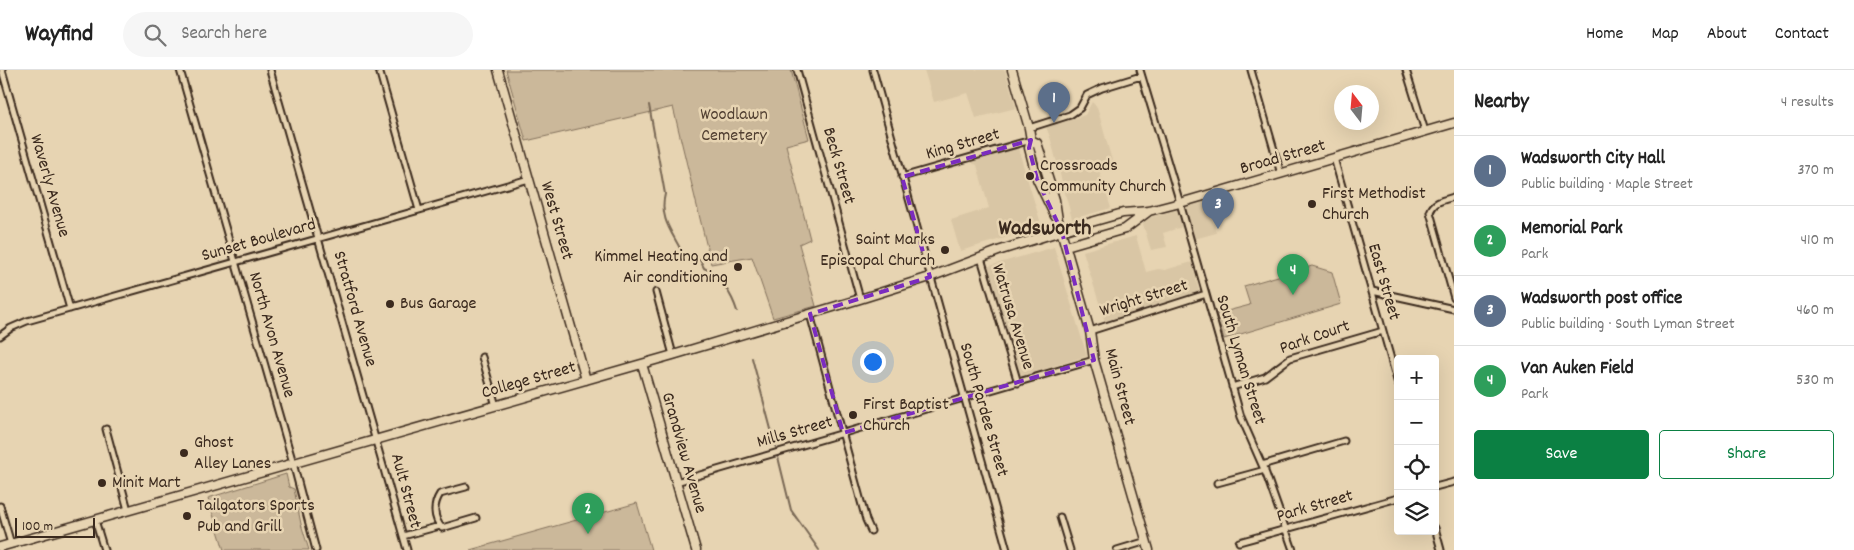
<!DOCTYPE html>
<meta charset="utf-8">
<style>
body{margin:0;font-family:Dekko,sans-serif;background:#f6f6f6;color:#222}
.controls{position:absolute;right:15px;bottom:15px;display:grid;overflow:hidden;border-radius:5px;box-shadow:0 5px 20px #0002}
.controls button{width:45px;height:45px;display:grid;place-items:center;padding:0;border:0;border-bottom:1px solid #e0e0e0;background:#fff;color:#222;font:25px sans-serif}
.compass{position:absolute;left:1334px;top:15px;width:45px;height:45px;border-radius:50%;background:#fff;box-shadow:0 5px 20px #0002;rotate:344deg}
.scale{position:absolute;left:15px;bottom:12px;width:80px;box-sizing:border-box;padding-left:5px;border:2px solid #3b2a1e;border-top:0;font-size:14px;line-height:18px;white-space:nowrap;color:#3b2a1e;-webkit-text-stroke:4px #e7d4b2;paint-order:stroke}
.you{position:absolute;left:872px;top:291px;width:18px;height:18px;margin:-12px;border:4px solid #fff;border-radius:50%;background:#1a73e8;box-shadow:0 0 0 8px #1a73e833}
.badge{display:grid;place-items:center;width:32px;height:32px;border-radius:50%;background:#0b8043;color:#fff;font-size:16px;font-weight:700}
.pin{position:absolute;translate:-50% -41px;filter:drop-shadow(0 1px 2px #0008)}
.pin::after{content:'';position:absolute;top:26px;width:18px;height:15px;background:inherit;clip-path:polygon(0 0,100% 0,50% 100%)}
.list{margin:0;padding:0;list-style:none}
h2{display:flex;justify-content:space-between;align-items:center;height:65px;margin:0;padding:0 20px;font-size:21px}
h2 small{font-size:16px;font-weight:400;color:#767676}
.list li{display:grid;grid-template-columns:32px 1fr auto;gap:15px;align-items:center;box-sizing:border-box;height:70px;padding:0 20px;border-top:1px solid #e0e0e0}
.list b{display:block;font-size:19px;white-space:nowrap}
.list p{margin:0;font-size:16px;white-space:nowrap;color:#767676}
.list em{font-size:16px;font-style:normal;color:#767676}
.actions{display:flex;gap:10px;padding:15px 20px}
.actions a{flex:1;padding:11px 0;border:1px solid #0b8043;border-radius:5px;text-align:center;font-size:18px;color:#0b8043}
.actions .main{background:#0b8043;color:#fff}
.icon{flex:none;width:28px;height:28px;fill:none;stroke:currentColor;stroke-width:2;stroke-linecap:round;stroke-linejoin:round}
.map{position:relative;flex:none;width:1454px;height:480px;overflow:hidden}
header{display:flex;align-items:center;gap:30px;box-sizing:border-box;height:70px;padding:0 25px;background:#fff;border-bottom:1px solid #e0e0e0}
header strong{font-size:24px}
nav{display:flex;gap:28px;margin-inline-start:auto;font-size:18px}
.search{width:350px;height:45px;background:#f6f6f6;display:flex;align-items:center;gap:12px;box-sizing:border-box;padding:0 18px;border-radius:28px;color:#767676;font-size:19px}
main{display:flex}
aside{flex:1;background:#fff}
.map>svg:first-child{display:block}
.built{fill:#d9c6a5}
.green{fill:#cbb89a;stroke:#83715c}
.lines{fill:none;stroke-linecap:round;stroke-linejoin:round}
.stream{stroke:#796854;stroke-width:2}
.street-casing{stroke:#3b2a1e;stroke-width:9}
.secondary-casing{stroke:#3b2a1e;stroke-width:11}
.street{stroke:#e7d4b2;stroke-width:5}
.secondary{stroke:#e7d4b2;stroke-width:8}
.marked{fill:none;stroke:#7b2cbf;stroke-width:4;stroke-dasharray:10 6;stroke-linejoin:round}
.poi-dot{fill:#3b2a1e;stroke:#e7d4b2;stroke-width:2}
.labels{text-anchor:middle;dominant-baseline:central;stroke-width:5;stroke-linejoin:round;paint-order:stroke}
.park-label{font-size:18px;fill:#513f31;stroke:#e7d4b2}
.street-label{font-size:18px;fill:#3b2a1e;stroke:#e7d4b2}
.poi-label{font-size:18px;fill:#3b2a1e;stroke:#e7d4b2;text-anchor:start}
.district-label{font-size:22px;font-weight:bold;fill:#3b2a1e;stroke:#e7d4b2}
</style>
<header>
<strong>Wayfind</strong>
<div class="search"><svg class="icon" aria-label="search" viewBox="0 0 24 24"><circle cx="10" cy="10" r="6"/><path d="M15 15l6 6"/></svg>Search here</div>
<nav><a>Home</a><a>Map</a><a>About</a><a>Contact</a></nav>
</header>
<main>
<div class="map">
<svg width="1454" height="480" viewBox="0 0 1454 480">
<rect width="100%" height="100%" fill="#e7d4b2"/>
<filter id="ink" filterUnits="userSpaceOnUse"><feTurbulence type="fractalNoise" baseFrequency=".02" numOctaves="2"/><feDisplacementMap in="SourceGraphic" scale="10" xChannelSelector="R" yChannelSelector="G"/><feConvolveMatrix kernelMatrix="1 2 1 2 8 2 1 2 1" color-interpolation-filters="sRGB"/></filter>
<g filter="url(#ink)">
<path class="built" d="M 924,0 L 1005,0 L 1016,38 L 976,48 L 968,23 L 934,32 Z
M 1092,32 L 1097,37 L 1112,91 L 1108,92 L 1110,97 L 1099,100 L 1111,138 L 1072,149 L 1050,67 L 1046,57 L 1085,45 Z
M 1017,75 L 1042,157 L 960,181 L 951,150 L 989,138 L 977,95 L 965,90 Z
M 1207,131 L 1216,163 L 1187,171 L 1182,157 L 1163,163 L 1167,177 L 1151,180 L 1143,154 L 1148,148 Z
M 1136,166 L 1146,202 L 1158,199 L 1165,200 L 1192,192 L 1199,222 L 1105,252 L 1083,181 Z
M 1054,177 L 1087,286 L 1019,307 L 986,197 Z"/>
<path class="green" d="M 506,0 L 791,0 L 809,69 L 786,75 L 810,169 L 799,174 L 816,236 L 773,248 L 752,187 L 711,194 L 673,37 L 526,71 Z
M 1312,196 L 1332,202 L 1341,234 L 1224,269 L 1216,244 L 1250,235 L 1244,216 Z
M 286,404 L 289,417 L 294,419 L 301,454 L 309,480 L 224,480 L 208,428 Z
M 637,433 L 651,480 L 470,480 Z"/>
<g class="lines">
<path class="stream" d="M 649,35 L 665,124 C 658,151 676,166 685,189 L 700,190 L 704,198 C 720,205 732,225 737,241
M 752,288 L 776,378
M 778,387 L 791,440 L 819,480"/>
<g class="street-casing">
<path id="street" d="M 2,0 L 70,239
M 180,0 L 293,393 L 316,480
M 270,0 L 407,480
M 379,0 L 419,140
M 797,0 L 860,229
M 873,0 L 1007,480
M 1140,0 L 1180,133 L 1241,347 L 1266,404 L 1293,480
M 1251,0 L 1281,104
M 1406,0 L 1425,61
M 1029,58 L 1070,45 L 1080,38 L 1087,25 L 1102,18 L 1141,6
M 1334,88 L 1398,314
M 902,107 L 1031,70
M 1454,127 C 1444,130 1434,131 1430,142 L 1454,228
M 981,188 L 1018,313
M 1372,221 L 1454,239
M 656,222 L 673,285
M 810,244 L 866,450 L 871,461
M 1090,261 L 1206,224
M 0,266 L 11,258 L 27,251 L 529,109
M 482,287 L 496,336
M 1232,317 L 1265,307 L 1290,288 L 1383,261
M 106,359 L 128,440
M 1262,395 L 1344,371
M 676,412 L 1094,290
M 1217,413 L 1265,400
M 466,417 L 440,424 C 433,435 433,448 442,458 L 476,448
M 1435,417 L 1454,412
M 0,436 L 11,474
M 1060,447 L 1070,480
M 95,450 L 104,480
M 1435,458 L 1441,480
M 403,466 L 440,456
M 1239,472 L 1398,428
M 1117,480 L 1147,471"/>
</g>
<g class="secondary-casing">
<path id="secondary" d="M 498,0 L 586,310
M 1012,0 L 1029,58 L 1031,70 L 1029,78 L 1037,109 L 1055,146
M 1031,70 L 1037,73 L 1055,130 L 1058,150 L 1090,261 L 1094,290 L 1149,480
M 1066,176 L 1125,159 L 1149,141
M 642,294 L 696,480
M 0,477 L 673,285 L 860,229 L 930,207 L 1001,180 L 1074,157 L 1123,143 L 1149,141 L 1180,133 L 1454,53"/>
</g>
<use href="#street" class="street"/>
<use href="#secondary" class="secondary"/>
</g>
</g>
<path class="marked" d="M 1031,70 L 1029,78 L 1037,109 L 1062,162 L 1094,290 L 843,363 L 810,244 L 930,207 L 902,107 Z"/>
<g class="poi-dot">
<circle cx="1030" cy="106" r="5"/>
<circle cx="1312" cy="134" r="5"/>
<circle cx="945" cy="180" r="5"/>
<circle cx="738" cy="197" r="5"/>
<circle cx="390" cy="234" r="5"/>
<circle cx="853" cy="345" r="5"/>
<circle cx="184" cy="383" r="5"/>
<circle cx="102" cy="413" r="5"/>
<circle cx="187" cy="446" r="5"/>
</g>
<g class="labels">
<g class="park-label">
<text x="734" y="45">Woodlawn<tspan x="734" dy="21">Cemetery</tspan></text>
</g>
<g class="street-label">
<text transform="translate(963 75) rotate(-16)">King Street</text>
<text transform="translate(1283 88) rotate(-16)">Broad Street</text>
<text transform="translate(838 96) rotate(74)">Beck Street</text>
<text transform="translate(49 116) rotate(74)">Waverly Avenue</text>
<text transform="translate(556 151) rotate(74)">West Street</text>
<text transform="translate(259 171) rotate(-16)">Sunset Boulevard</text>
<text transform="translate(1383 212) rotate(74)">East Street</text>
<text transform="translate(1144 229) rotate(-17)">Wright Street</text>
<text transform="translate(354 239) rotate(74)">Stratford Avenue</text>
<text transform="translate(1012 247) rotate(73)">Watrusa Avenue</text>
<text transform="translate(271 265) rotate(74)">North Avon Avenue</text>
<text transform="translate(1315 268) rotate(-19)">Park Court</text>
<text transform="translate(1240 290) rotate(73)">South Lyman Street</text>
<text transform="translate(529 311) rotate(-16)">College Street</text>
<text transform="translate(1119 317) rotate(75)">Main Street</text>
<text transform="translate(983 340) rotate(74)">South Pardee Street</text>
<text transform="translate(795 363) rotate(-16)">Mills Street</text>
<text transform="translate(683 383) rotate(74)">Grandview Avenue</text>
<text transform="translate(405 421) rotate(75)">Ault Street</text>
<text transform="translate(1315 437) rotate(-16)">Park Street</text>
</g>
<g class="poi-label">
<text x="1040" y="96">Crossroads<tspan x="1040" dy="21">Community Church</tspan></text>
<text x="1322" y="124">First Methodist<tspan x="1322" dy="21">Church</tspan></text>
<text x="935" y="170" text-anchor="end">Saint Marks<tspan x="935" dy="21">Episcopal Church</tspan></text>
<text x="728" y="187" text-anchor="end">Kimmel Heating and<tspan x="728" dy="21">Air conditioning</tspan></text>
<text x="400" y="234">Bus Garage</text>
<text x="863" y="335">First Baptist<tspan x="863" dy="21">Church</tspan></text>
<text x="194" y="373">Ghost<tspan x="194" dy="21">Alley Lanes</tspan></text>
<text x="112" y="413">Minit Mart</text>
<text x="197" y="436">Tailgators Sports<tspan x="197" dy="21">Pub and Grill</tspan></text>
</g>
<g class="district-label">
<text x="1045" y="159">Wadsworth</text>
</g>
</g>
</svg>
<div class="controls">
<button>+</button>
<button>−</button>
<button><svg class="icon" aria-label="locate" viewBox="0 0 24 24"><circle cx="12" cy="12" r="6"/><path d="M12 2v4M12 18v4M2 12h4M18 12h4"/></svg></button>
<button><svg class="icon" aria-label="layers" viewBox="0 0 24 24"><path d="M12 4l9 5-9 5-9-5zM3 14l9 5 9-5"/></svg></button>
</div>
<svg class="compass" viewBox="-18 -18 36 36"><path d="M0-13l5 13h-10z" fill="#e53935"/><path d="M0 13l5-13h-10z" fill="#767676"/></svg>
<div class="scale">100 m</div>
<div class="you"></div>
<div class="pin badge" style="left:1054px;top:53px;background:#5c6f8a">1</div>
<div class="pin badge" style="left:588px;top:464px;background:#2e9e5b">2</div>
<div class="pin badge" style="left:1218px;top:159px;background:#5c6f8a">3</div>
<div class="pin badge" style="left:1293px;top:225px;background:#2e9e5b">4</div>
</div>
<aside>
<h2>Nearby<small>4 results</small></h2>
<ul class="list">
<li><span class="badge" style="background:#5c6f8a">1</span><div><b>Wadsworth City Hall</b><p>Public building · Maple Street</p></div><em>370 m</em></li>
<li><span class="badge" style="background:#2e9e5b">2</span><div><b>Memorial Park</b><p>Park</p></div><em>410 m</em></li>
<li><span class="badge" style="background:#5c6f8a">3</span><div><b>Wadsworth post office</b><p>Public building · South Lyman Street</p></div><em>460 m</em></li>
<li><span class="badge" style="background:#2e9e5b">4</span><div><b>Van Auken Field</b><p>Park</p></div><em>530 m</em></li>
</ul>
<div class="actions"><a class="main">Save</a><a>Share</a></div>
</aside>
</main>
